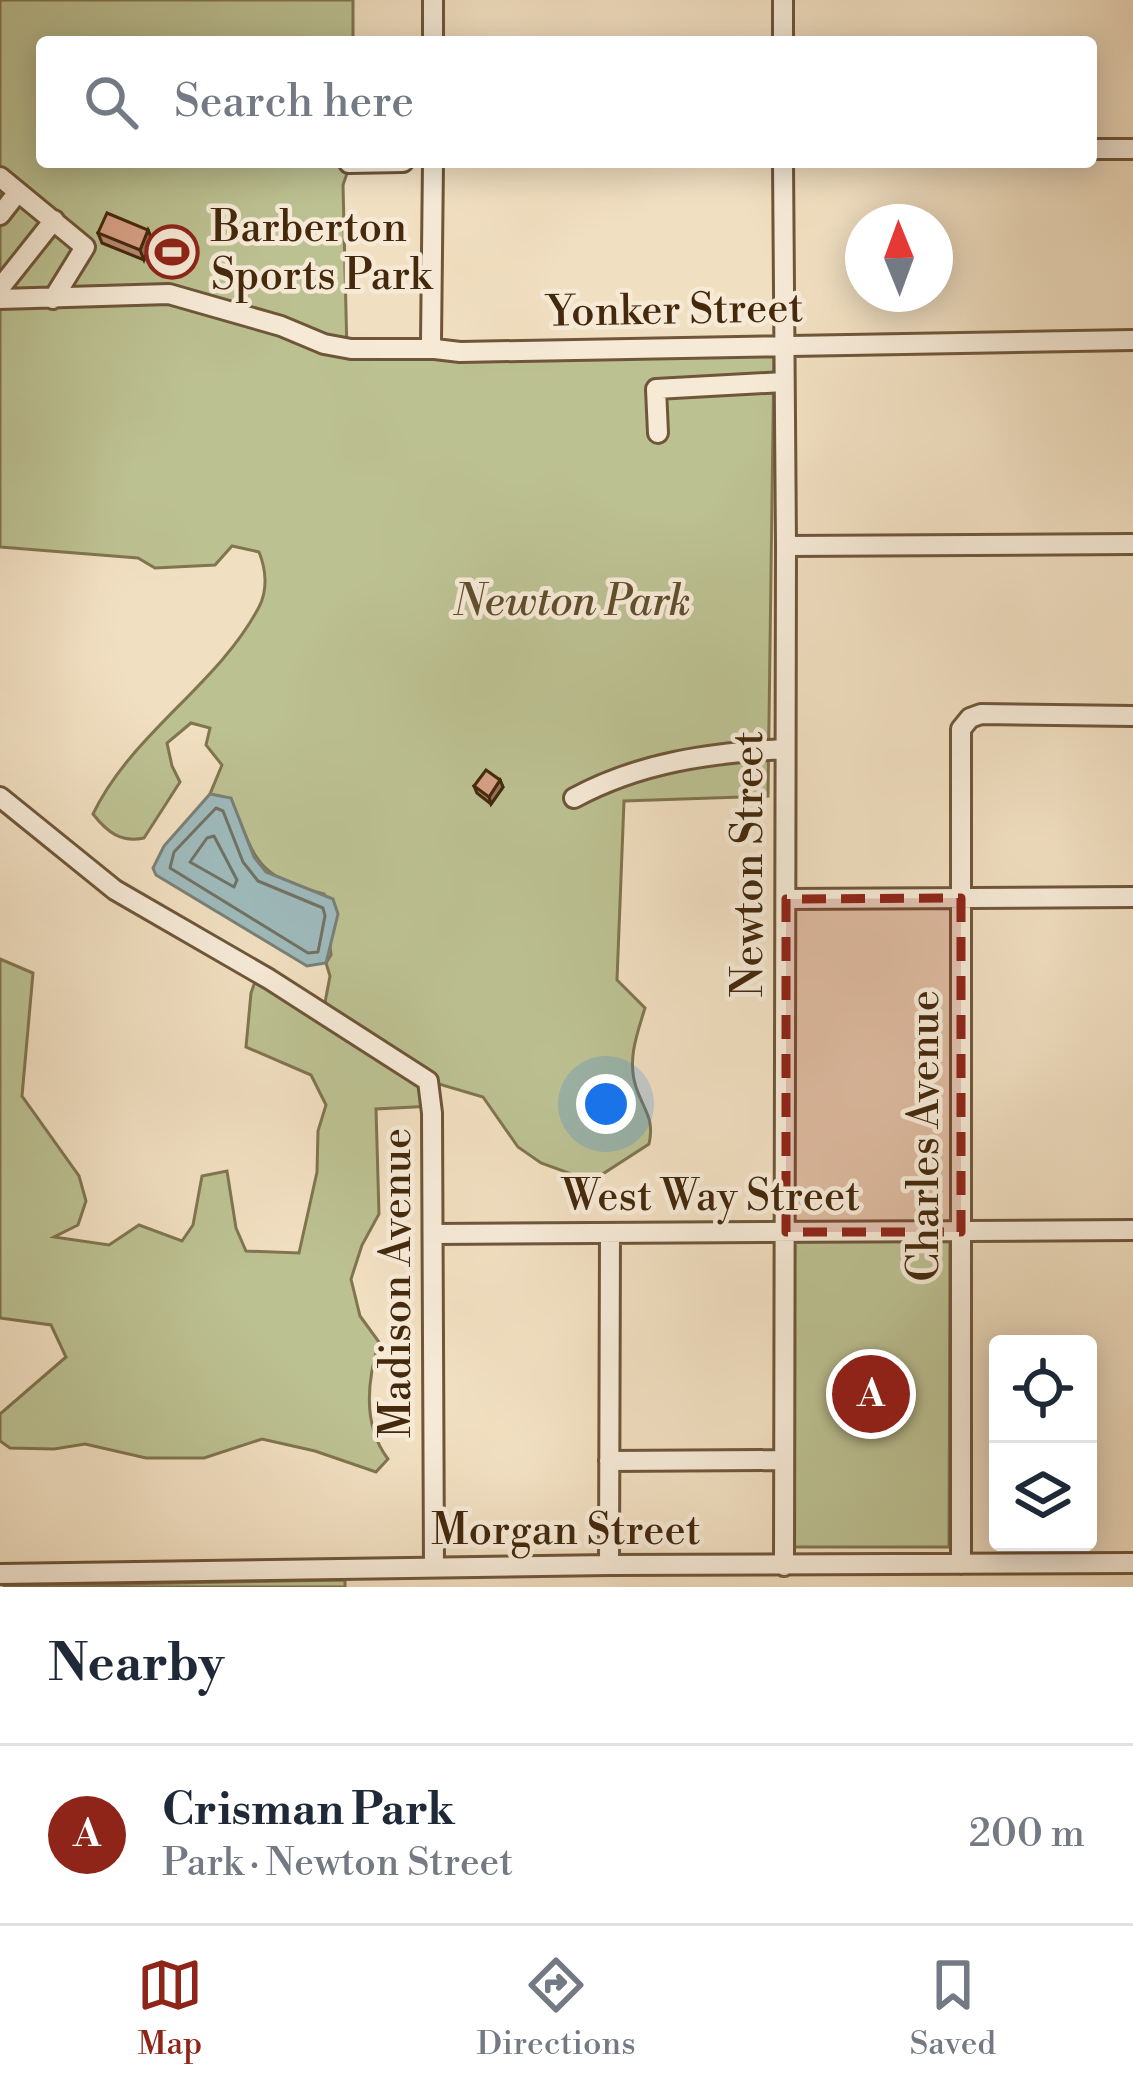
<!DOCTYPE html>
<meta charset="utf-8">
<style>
body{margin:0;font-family:"Libre Bodoni",serif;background:#f2f2f3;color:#1f2937}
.controls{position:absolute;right:36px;bottom:36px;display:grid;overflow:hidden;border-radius:12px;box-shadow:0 6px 30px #0003}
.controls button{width:108px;height:108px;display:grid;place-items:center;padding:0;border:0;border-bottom:3px solid #e0e1e3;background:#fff;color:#1f2937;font:60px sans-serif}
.compass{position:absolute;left:845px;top:204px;width:108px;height:108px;border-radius:50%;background:#fff;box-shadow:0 6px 30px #0003;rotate:359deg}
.you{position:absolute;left:606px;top:1104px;width:42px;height:42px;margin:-30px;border:9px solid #fff;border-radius:50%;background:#1a73e8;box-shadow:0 0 0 18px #1a73e833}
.badge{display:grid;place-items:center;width:78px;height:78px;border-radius:50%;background:#8f2418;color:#fff;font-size:39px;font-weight:700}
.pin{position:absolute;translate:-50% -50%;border:6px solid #fff;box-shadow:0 3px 12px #0006}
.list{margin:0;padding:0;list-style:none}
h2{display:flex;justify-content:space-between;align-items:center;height:156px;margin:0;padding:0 48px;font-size:51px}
h2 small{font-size:39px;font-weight:400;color:#747a83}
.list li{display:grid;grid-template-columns:78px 1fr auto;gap:36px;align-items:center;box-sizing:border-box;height:180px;padding:0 48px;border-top:3px solid #e0e1e3}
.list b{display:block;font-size:45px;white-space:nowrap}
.list p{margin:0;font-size:39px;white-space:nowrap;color:#747a83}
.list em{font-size:39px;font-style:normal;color:#747a83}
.icon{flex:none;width:66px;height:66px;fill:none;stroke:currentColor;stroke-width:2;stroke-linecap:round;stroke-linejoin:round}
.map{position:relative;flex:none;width:1133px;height:1587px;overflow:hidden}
.search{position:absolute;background:#fff;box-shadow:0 6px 30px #0003;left:36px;right:36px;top:36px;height:132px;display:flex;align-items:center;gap:30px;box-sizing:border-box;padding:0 42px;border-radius:12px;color:#747a83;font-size:45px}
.sheet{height:336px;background:#fff}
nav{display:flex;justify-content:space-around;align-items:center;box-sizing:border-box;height:168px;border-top:3px solid #e0e1e3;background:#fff;font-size:33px;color:#747a83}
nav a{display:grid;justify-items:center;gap:6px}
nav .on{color:#8f2418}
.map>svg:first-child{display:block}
.green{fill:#bcc192;stroke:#80754f;stroke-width:3}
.water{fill:#9ebabc;stroke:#7a8076;stroke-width:3}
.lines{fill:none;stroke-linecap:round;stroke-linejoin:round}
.shore{stroke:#717264;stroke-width:3}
.minor-casing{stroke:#6f5639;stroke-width:24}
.minor{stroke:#f6ead7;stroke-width:18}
.wall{fill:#b98a74;stroke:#44290c;stroke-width:3}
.shaded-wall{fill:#96715e;stroke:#44290c;stroke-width:3}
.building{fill:#d7a187;stroke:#44290c;stroke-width:3}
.marked{fill:#8f2418;fill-opacity:0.2;stroke:#8f2418;stroke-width:9;stroke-dasharray:24 15;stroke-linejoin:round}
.labels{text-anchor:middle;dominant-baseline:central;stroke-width:9;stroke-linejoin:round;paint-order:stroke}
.poi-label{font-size:42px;fill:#44290c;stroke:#f6ead7;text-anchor:start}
.street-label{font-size:42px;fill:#44290c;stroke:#f6ead7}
.park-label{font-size:42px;font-style:italic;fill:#624f2e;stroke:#f6ead7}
</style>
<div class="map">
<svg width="1133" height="1587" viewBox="0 0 1133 1587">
<rect width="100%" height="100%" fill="#f1dfc1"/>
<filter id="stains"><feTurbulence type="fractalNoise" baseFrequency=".00167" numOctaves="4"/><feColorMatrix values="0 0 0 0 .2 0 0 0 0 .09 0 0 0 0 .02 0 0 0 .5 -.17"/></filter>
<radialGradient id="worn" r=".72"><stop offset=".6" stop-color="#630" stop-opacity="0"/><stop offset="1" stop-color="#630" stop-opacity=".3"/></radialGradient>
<path class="green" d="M 0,0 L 353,0 L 353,42 L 42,42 L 42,162 L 351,162 L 343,185 L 347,353 L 370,358 L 774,351 L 768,796 L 624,801 L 617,980 L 645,1008 C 637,1034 627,1060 636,1087 C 643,1109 655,1118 649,1144 L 601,1175 L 585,1179 L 541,1163 L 518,1147 L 483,1097 L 429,1081 L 432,1106 L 376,1109 L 379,1214 L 362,1245 L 351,1279 L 360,1316 L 379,1342 C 367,1381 362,1425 388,1459 L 376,1472 L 315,1451 L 262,1439 L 204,1458 L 146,1458 L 85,1444 L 54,1449 L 10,1448 L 0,1441 L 0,1414 L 66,1357 L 51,1325 L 0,1318 L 0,959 L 33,973 L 22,1096 L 79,1176 L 86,1201 L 78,1225 L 54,1237 L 109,1245 L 139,1225 L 182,1241 L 193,1225 L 202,1176 L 227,1171 L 236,1228 L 246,1251 L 299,1253 L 317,1172 L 318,1131 L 326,1105 L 311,1075 L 246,1047 L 251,993 L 258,973 L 323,1013 L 330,976 L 326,963 L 331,955 L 324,894 C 254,876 256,860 231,799 L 210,794 L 222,765 L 206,745 L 210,728 L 191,723 L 167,743 L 172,766 L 180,782 L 144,838 C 121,843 107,832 93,814 C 132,733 217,686 259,607 C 268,590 266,569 259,552 L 232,546 L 215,565 L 155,568 L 138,558 L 0,547 Z
M 794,1240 L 950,1241 L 949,1547 L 793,1547 Z
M 345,1580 L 345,1587 L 3,1587 L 6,1586 Z"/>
<path class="water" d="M 210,794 L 231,798 L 254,857 L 266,872 L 333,899 L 338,914 L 326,963 L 307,966 L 156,875 L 153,868 L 164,846 Z"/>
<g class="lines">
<path class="shore" d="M 216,808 L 223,811 L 243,862 L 258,881 L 323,908 L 325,916 L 318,952 L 308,953 L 170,868 L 174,852 Z
M 214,836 L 237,880 L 234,887 L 190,862 L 207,838 Z"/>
<g class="minor-casing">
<path id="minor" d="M 783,0 L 783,42
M 433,42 L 433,0
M 1091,149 L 1133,149
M 433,162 L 431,342 L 435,349 L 460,352 L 1133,340
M 783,162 L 786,546 L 784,1566
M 349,163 L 403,162
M 0,177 L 85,247 L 53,299
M 0,215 L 18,192
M 0,288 L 54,220
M 0,299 L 169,294 L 281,326 L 324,344 L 351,349 L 435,349
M 658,433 L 656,389 L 784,382
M 786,546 L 1133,544
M 0,797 L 115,890 L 269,979 L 428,1081 L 432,1113 L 434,1567
M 574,798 C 641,762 710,753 784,749
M 786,899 L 1133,897
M 433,1234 L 1133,1230
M 609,1461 L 784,1460
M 961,1564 L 961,729 L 970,718 L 981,714 L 1133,716
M 609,1565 L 610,1233
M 0,1574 L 609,1565 L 1133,1563"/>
</g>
<use href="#minor" class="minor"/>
</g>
<path class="wall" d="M 148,230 L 152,240 L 144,260 L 102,243 L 98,233 Z
M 500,780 L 503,787 L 491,804 L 477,793 L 474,786 Z"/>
<path class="shaded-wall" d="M 148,230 L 152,240 L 144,260 L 140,250 Z
M 500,780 L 503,787 L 491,804 L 489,797 Z"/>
<path class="building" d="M 107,213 L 148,230 L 140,250 L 98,233 Z
M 486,770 L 500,780 L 489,797 L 474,786 Z"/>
<path class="marked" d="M 961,898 L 961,1232 L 786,1232 L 786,899 Z"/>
<defs>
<g id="stadium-ring" transform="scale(2.7)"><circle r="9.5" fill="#f6ead7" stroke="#8f2418" stroke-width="1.5"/><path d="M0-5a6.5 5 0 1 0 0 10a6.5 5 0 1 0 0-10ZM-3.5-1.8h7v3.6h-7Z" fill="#8f2418"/></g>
</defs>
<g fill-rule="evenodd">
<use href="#stadium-ring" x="172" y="252"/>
</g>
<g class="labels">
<g class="poi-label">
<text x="211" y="228">Barberton<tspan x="211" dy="48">Sports Park</tspan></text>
</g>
<g class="street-label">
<text transform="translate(675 311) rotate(-1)">Yonker Street</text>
<text transform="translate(749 864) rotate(-90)">Newton Street</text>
<text transform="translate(925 1136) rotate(-90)">Charles Avenue</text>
<text x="711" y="1197">West Way Street</text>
<text transform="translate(397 1283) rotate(-90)">Madison Avenue</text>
<text x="566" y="1531">Morgan Street</text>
</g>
<g class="park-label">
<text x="572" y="602">Newton Park</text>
</g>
</g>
<rect width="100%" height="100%" filter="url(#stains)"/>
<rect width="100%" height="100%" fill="url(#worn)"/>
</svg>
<div class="controls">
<button><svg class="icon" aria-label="locate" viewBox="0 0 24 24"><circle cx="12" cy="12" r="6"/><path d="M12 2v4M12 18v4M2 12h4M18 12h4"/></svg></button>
<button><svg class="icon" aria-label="layers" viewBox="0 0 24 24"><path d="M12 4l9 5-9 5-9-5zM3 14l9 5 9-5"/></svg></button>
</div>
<svg class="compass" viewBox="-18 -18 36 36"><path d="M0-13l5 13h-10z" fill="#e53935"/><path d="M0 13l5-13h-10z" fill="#747a83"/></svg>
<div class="you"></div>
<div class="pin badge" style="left:871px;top:1394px">A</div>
<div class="search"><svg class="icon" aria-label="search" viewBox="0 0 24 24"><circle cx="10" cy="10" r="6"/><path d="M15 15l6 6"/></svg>Search here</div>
</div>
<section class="sheet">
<h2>Nearby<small></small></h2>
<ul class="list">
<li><span class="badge">A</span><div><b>Crisman Park</b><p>Park · Newton Street</p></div><em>200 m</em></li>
</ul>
</section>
<nav>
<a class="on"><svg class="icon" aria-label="map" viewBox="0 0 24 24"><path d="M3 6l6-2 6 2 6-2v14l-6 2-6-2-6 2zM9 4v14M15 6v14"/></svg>Map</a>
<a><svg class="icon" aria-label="directions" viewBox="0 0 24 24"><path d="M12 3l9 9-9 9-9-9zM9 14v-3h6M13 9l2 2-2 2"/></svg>Directions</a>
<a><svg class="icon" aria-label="saved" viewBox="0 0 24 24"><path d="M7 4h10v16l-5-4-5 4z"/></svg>Saved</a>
</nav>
